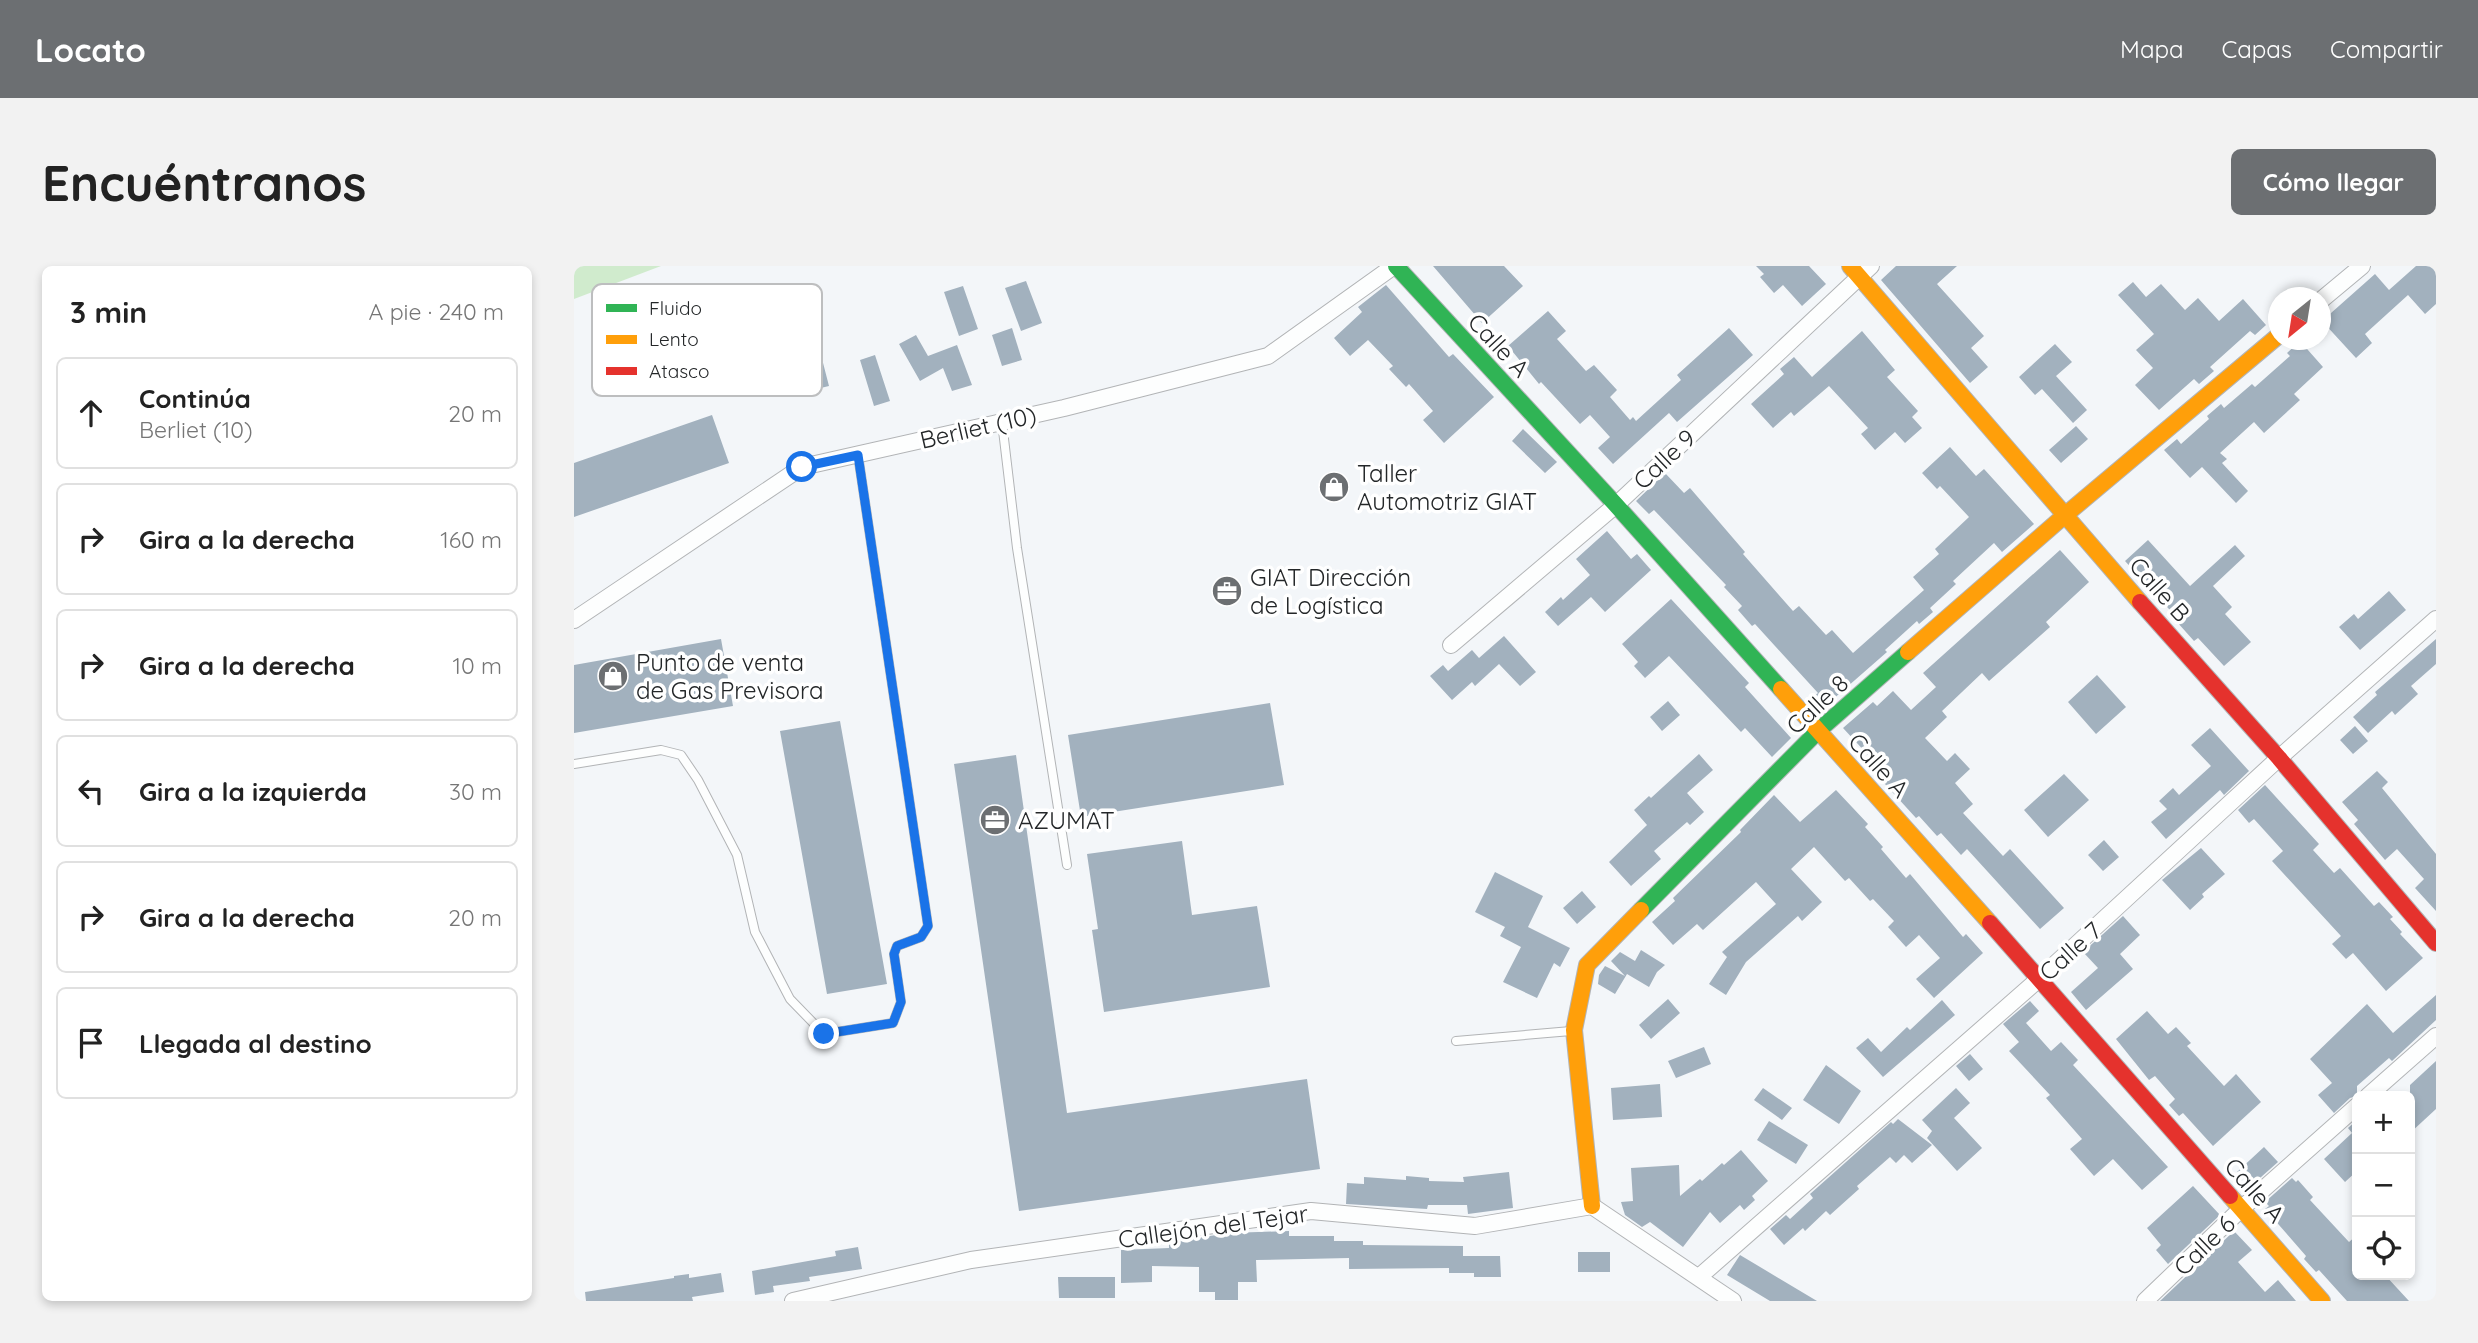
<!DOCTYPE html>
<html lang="es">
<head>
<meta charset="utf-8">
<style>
	body { margin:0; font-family:Quicksand,sans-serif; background:#f2f2f2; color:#222 }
	.controls { position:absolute; right:21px; bottom:21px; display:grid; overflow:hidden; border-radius:10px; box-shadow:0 4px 10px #0003 }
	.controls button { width:63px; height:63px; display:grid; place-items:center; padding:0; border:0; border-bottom:2px solid #e0e0e0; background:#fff; color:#222; font:35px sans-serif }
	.compass { position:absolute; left:1694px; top:21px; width:63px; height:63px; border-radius:50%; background:#fff; box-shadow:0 4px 10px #0003; rotate:210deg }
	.stop { position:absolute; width:21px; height:21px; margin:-16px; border:5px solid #1a73e8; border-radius:50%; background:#fff }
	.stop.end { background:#1a73e8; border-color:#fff; box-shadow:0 2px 7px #0008 }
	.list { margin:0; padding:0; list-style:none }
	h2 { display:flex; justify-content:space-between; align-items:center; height:91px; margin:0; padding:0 28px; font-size:30px }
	h2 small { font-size:23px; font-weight:400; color:#767676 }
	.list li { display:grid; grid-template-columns:46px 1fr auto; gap:21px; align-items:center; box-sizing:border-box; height:112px; margin:0 14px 14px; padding:0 14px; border:2px solid #e0e0e0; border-radius:10px }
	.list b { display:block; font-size:26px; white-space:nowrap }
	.list p { margin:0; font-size:23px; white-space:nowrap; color:#767676 }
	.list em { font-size:23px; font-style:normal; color:#767676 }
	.icon { flex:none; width:38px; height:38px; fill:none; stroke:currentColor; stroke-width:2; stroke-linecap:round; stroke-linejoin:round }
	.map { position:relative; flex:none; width:1862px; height:1035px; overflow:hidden; border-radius:10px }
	header { display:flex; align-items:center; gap:42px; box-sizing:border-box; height:98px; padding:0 35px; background:#6c6f72; color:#fff }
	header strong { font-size:33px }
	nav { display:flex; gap:38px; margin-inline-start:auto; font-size:24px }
	.intro { display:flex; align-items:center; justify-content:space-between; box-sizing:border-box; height:168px; padding:0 42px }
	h1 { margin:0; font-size:49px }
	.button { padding:18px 32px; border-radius:10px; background:#6c6f72; color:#fff; font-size:24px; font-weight:700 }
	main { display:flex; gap:42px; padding:0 42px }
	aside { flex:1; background:#fff; border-radius:10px; box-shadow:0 4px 10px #0003 }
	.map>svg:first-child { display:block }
</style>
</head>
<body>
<header>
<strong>Locato</strong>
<nav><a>Mapa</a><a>Capas</a><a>Compartir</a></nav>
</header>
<div class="intro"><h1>Encuéntranos</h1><a class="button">Cómo llegar</a></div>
<main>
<aside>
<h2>3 min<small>A pie · 240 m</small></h2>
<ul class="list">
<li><svg class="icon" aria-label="ahead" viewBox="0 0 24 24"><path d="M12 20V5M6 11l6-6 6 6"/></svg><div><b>Continúa</b><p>Berliet (10)</p></div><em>20 m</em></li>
<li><svg class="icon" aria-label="right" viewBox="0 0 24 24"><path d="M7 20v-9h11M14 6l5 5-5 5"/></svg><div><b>Gira a la derecha</b></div><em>160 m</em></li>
<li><svg class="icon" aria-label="right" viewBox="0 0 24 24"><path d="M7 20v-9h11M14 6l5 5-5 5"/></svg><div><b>Gira a la derecha</b></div><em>10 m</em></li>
<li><svg class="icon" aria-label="left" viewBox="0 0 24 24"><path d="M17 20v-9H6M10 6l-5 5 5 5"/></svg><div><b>Gira a la izquierda</b></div><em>30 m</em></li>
<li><svg class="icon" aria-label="right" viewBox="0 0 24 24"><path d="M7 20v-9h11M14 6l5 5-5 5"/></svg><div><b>Gira a la derecha</b></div><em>20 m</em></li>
<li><svg class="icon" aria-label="arrive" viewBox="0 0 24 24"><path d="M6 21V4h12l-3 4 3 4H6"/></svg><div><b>Llegada al destino</b></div></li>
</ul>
</aside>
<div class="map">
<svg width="1862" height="1035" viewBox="0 0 1862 1035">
	<rect width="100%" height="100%" fill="#f3f6f9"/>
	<path fill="#d0ebcd" d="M0,0H87L0,33Z"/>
	<path fill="#a2b1be" d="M859,0H930L949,20L908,57Z
		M1182,0H1235L1252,18L1228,40L1209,19L1200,27L1186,11L1190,8Z
		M1322,0H1383L1363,18L1410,70L1397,82L1414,101L1396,117L1307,14Z
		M1842,0H1862V38L1851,48L1834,29L1791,68L1798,77L1782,92L1748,55L1801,8L1815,24Z
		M452,15L468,57L447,65L431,22Z
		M1559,16L1572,31L1587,18L1611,44L1624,32L1645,55L1669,33L1692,59L1681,69L1676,65L1636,101L1640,105L1625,118L1620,113L1585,144L1561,119L1579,102L1562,84L1580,68L1544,29Z
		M812,19L875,91L879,88L920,131L870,177L849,154L859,145L835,118L832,121L815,103L819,100L794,74L776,90L760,72L788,46L784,41Z
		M389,20L404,63L385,70L370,26Z
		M232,31L255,120L226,127L203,39Z
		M974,45L992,65L983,73L1012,105L1020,99L1043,124L1036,131L1056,154L1059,151L1062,155L1107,114L1103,109L1155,62L1179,89L1103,156L1095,147L1039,198L1024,182L1036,171L1016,149L1006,158L967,116L965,118L934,80Z
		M438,62L448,94L428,100L418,69Z
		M1288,65L1321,104L1313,111L1344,145L1338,151L1348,162L1331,177L1321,166L1301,184L1287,168L1294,162L1255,120L1220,150L1217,146L1199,162L1177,138L1210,108L1206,103L1220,91L1238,111Z
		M342,69L354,90L383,79L398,119L378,125L369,102L346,115L325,78Z
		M1726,75L1749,101L1720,128L1726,134L1690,167L1680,156L1646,187L1653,193L1648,197L1674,225L1662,237L1628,201L1616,212L1590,184L1603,173L1607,178L1635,153L1633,150L1647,138L1650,142L1678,118L1681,121L1716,90L1713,87Z
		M1481,78L1498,96L1482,110L1513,144L1499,157L1468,123L1461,129L1445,111Z
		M301,89L316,135L300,140L286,94Z
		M138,149L155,197L0,251V197Z
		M1502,160L1514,173L1487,197L1475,184Z
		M949,163L983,196L971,207L938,175Z
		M1376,181L1402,210L1410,203L1460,258L1428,286L1420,277L1379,315L1382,318L1356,342L1359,346L1345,358L1343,355L1311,384L1313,386L1249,442L1239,431L1244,427L1181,358L1178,360L1164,344L1168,340L1150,321L1152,319L1080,244L1075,248L1062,235L1091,207L1110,227L1116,222L1171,286L1169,288L1219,345L1225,340L1252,369L1258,364L1279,387L1350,324L1339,311L1365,288L1361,283L1395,251L1366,220L1363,223L1348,207Z
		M1033,265L1057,293L1063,288L1077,304L1031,346L1017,331L984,360L971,346L987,331L989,334L1016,309L1002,293Z
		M1574,274L1616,320L1661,279L1671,290L1639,320L1658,341L1651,348L1677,376L1650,400L1624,372L1620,375L1603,356L1605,354L1551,295Z
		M1486,284L1515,316L1472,356L1476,361L1415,415L1408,407L1368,445L1373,451L1351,472L1373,495L1381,487L1396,503L1381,517L1399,538L1389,547L1429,590L1436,583L1490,642L1466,663L1393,583L1387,589L1367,567L1363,570L1345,550L1342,552L1290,495L1295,490L1269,462L1299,436L1303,440L1319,425L1337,444L1362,421L1349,407Z
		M1815,325L1832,344L1786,384L1765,361L1780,348L1784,353Z
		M1097,333L1175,417L1171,421L1217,472L1198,491L1171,462L1167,466L1095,390L1071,412L1060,400L1064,396L1048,378Z
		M930,370L962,406L946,420L925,398L901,420L898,416L878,434L856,410L869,399L874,405L898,384L905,392Z
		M147,373L159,440L0,467V399Z
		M1862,373V398L1837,420L1844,428L1821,449L1818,445L1794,467L1779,451L1803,429L1801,426Z
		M1523,409L1552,441L1522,468L1494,436Z
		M1094,435L1106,449L1088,465L1076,451Z
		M696,437L710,519L507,551L494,469Z
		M266,455L313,718L253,728L206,465Z
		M1781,460L1794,475L1779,488L1766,474Z
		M1636,462L1675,505L1650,529L1646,524L1592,573L1577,556L1593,543L1585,535L1599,522L1605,529L1637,500L1617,479Z
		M1125,488L1139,504L1113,527L1130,546L1116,559L1113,556L1080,585L1087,593L1057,620L1035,596L1073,559L1060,544L1075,530L1077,532Z
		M442,489L493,847L733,813L746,903L445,945L380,498Z
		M1803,505L1814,516L1808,522L1862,588V645L1841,622L1850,613L1823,583L1811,594L1780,558L1784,554L1768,536Z
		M1490,508L1515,534L1474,571L1450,544Z
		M1691,519L1745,578L1739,584L1760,607L1766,602L1800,640L1805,636L1819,651L1816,653L1828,666L1826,668L1849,692L1812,725L1779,687L1772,693L1758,678L1767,670L1698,595L1709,585L1680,553L1675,557L1664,544Z
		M1262,524L1294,558L1291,561L1309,581L1307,583L1332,612L1336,608L1389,671L1392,668L1409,687L1360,732L1342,713L1366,692L1345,669L1332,681L1314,661L1320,655L1299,633L1296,635L1275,612L1271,615L1240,581L1217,603L1248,636L1228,655L1224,650L1172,696L1152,729L1135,718L1153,691L1148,686L1202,638L1182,616L1129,664L1123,658L1099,679L1078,656L1101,635L1099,632L1167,566L1166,564L1200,529L1226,556Z
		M1530,574L1545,591L1529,605L1514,589Z
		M608,575L618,649L683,640L696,721L530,746L518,664L524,663L513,588Z
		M1627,582L1651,608L1628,628L1630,631L1616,644L1588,614Z
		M921,606L969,630L954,661L996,682L986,701L980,697L963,732L929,716L947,681L926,670L931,661L901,646Z
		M1008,625L1022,641L1003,658L989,642Z
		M1549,650L1566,669L1546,688L1559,703L1512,744L1497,726L1524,702L1509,686Z
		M1067,684L1091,699L1083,706L1075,721L1053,708L1041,728L1024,718L1025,709L1031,700L1051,710L1037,695L1046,686L1061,695Z
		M1862,729V754L1818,795L1815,792L1783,820V830L1776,832L1760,847L1744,829L1758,817L1736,793L1793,738L1819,767Z
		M1094,733L1106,747L1077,773L1065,759Z
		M1368,734L1381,749L1309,811L1282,782L1294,772L1307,786L1333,761L1336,764Z
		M1456,735L1465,745L1452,757L1477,785L1487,776L1504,794L1499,799L1594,901L1568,924L1539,893L1520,910L1496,883L1508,873L1472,832L1476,829L1435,785L1445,776L1429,758Z
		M1573,745L1594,768L1602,761L1617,777L1613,780L1650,820L1662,808L1687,836L1639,880L1609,847L1605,850L1595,839L1601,833L1581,810L1575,814L1542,773Z
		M1130,781L1137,798L1102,812L1094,795Z
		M1396,788L1409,803L1395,815L1382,800Z
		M1862,795V843L1836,867V819Z
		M1252,799L1287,825L1265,858L1229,834Z
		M1086,818L1088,851L1039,854L1037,822Z
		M1189,822L1218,842L1208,854L1180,834Z
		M1382,822L1396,837L1380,852L1408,882L1383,905L1353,872L1358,865L1348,854Z
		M1324,853L1358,879L1338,897L1330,889L1322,897L1316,891L1283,920L1285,923L1256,949L1252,945L1231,965L1229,962L1210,979L1196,963L1212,949L1216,953L1239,932L1236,928L1317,856L1319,858Z
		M1783,854V905L1771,916L1750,893L1778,867L1774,862Z
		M1195,855L1234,879L1222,898L1183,874Z
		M1690,881L1704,896L1677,920L1663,906Z
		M1167,884L1194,915L1178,930L1181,934L1170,944L1166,939L1146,957L1136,946L1109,981L1076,956L1068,961L1051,949L1047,936L1059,935L1057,902L1105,899L1106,930L1126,913L1128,915L1148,897L1150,899Z
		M935,906L939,942L894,948L893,939H854L853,943L772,938L773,917L790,918V911L832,914V910L855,912V915L890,916L889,911Z
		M1718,912L1722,916L1724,914L1739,931L1736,934L1775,976L1783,969V1009H1811L1835,1035H1773L1745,1004L1742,1006L1730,993L1732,990L1691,943L1695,940L1691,936Z
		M1619,920L1646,949L1594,998L1582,984L1587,979L1573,962Z
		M715,965V970H760V975H789V979L889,980V990H926L927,1011H900V1007H875V1002L775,1003V992L682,994L683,1016H664V1034H641V1026H625V1001L578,1000V1016L547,1017V984L595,982V976L656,967Z
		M1660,965L1678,984L1664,996L1691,1026L1704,1014L1722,1035H1586Z
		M284,981L288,1003L235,1011L236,1015L199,1020L200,1026L181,1029L178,1005L262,990L261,985Z
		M1004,986H1036V1006H1004Z
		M1166,989L1243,1035H1196L1153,1009Z
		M147,1007L150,1026L118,1031L119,1035H12L11,1026L100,1012V1010L115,1008V1012Z
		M484,1011H541V1032H485Z"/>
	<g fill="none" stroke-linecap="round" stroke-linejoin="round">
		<g stroke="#b2b4b6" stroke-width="10">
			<path id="lane" d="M428,156L443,282L493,599
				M0,498L87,484L107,489L124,514L163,589L181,666L216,733L250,768L319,757L327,736L320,688L323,680L347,671L354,660L284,189
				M882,775L997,765"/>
		</g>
		<g stroke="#b2b4b6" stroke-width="18">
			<path id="street" d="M1746,35L1788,0
				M0,354L228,201L490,142L694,90L820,0
				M877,379L1042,239L1297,0
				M1794,830L1862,770
				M1125,1011L1466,712L1705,492L1862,353
				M219,1035L397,994L737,945L901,960L1018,940L1159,1035
				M1571,1035L1667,943L1783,840"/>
		</g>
		<g stroke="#b2b4b6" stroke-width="18">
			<path id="fast" d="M822,0L1042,239L1207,423
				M1067,644L1244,465L1334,386"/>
		</g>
		<g stroke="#b2b4b6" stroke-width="18">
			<path id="slow" d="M1276,0L1566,336
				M1334,386L1490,250L1704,70
				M1207,423L1416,657
				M1656,930L1748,1035
				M1018,940L1000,764L1013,699L1067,644"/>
		</g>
		<g stroke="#b2b4b6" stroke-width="18">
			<path id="jam" d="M1566,336L1705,492L1862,677
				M1416,657L1656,930"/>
		</g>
		<use href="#lane" stroke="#fdfefe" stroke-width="8"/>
		<use href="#street" stroke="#fdfefe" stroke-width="16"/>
		<use href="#fast" stroke="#30b455" stroke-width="16"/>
		<use href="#slow" stroke="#ff9f0a" stroke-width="16"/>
		<use href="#jam" stroke="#e5322d" stroke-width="16"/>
	</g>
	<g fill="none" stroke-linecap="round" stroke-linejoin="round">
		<path stroke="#1a73e8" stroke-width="9" d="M228,201L284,189L354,660L347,671L323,680L320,688L327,736L319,757L250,768"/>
	</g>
	<defs>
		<g id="shop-disc" transform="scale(1.575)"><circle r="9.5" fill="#6c6f72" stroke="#fff"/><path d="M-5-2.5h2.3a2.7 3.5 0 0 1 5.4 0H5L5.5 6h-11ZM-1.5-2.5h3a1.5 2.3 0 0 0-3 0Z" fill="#fff"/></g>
		<g id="office-disc" transform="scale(1.575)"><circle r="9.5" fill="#6c6f72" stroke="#fff"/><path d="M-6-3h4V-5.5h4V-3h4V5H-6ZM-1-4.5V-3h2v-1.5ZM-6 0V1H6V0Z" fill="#fff"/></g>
	</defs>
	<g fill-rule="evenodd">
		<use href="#shop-disc" x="760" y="221"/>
		<use href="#office-disc" x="653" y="325"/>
		<use href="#shop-disc" x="39" y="410"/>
		<use href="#office-disc" x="421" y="554"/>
	</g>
	<g text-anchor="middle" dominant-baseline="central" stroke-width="7" stroke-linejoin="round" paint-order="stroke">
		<g font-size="24" fill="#242729" stroke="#fff">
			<text transform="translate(925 79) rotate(47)">Calle A</text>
			<text transform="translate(404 161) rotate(-13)">Berliet (10)</text>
			<text transform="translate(1090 193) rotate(-43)">Calle 9</text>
			<text transform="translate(1586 323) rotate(48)">Calle B</text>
			<text transform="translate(1243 438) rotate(-43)">Calle 8</text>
			<text transform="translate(1305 499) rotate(48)">Calle A</text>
			<text transform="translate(1496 685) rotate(-42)">Calle 7</text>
			<text transform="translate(1681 924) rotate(49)">Calle A</text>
			<text transform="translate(639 960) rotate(-8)">Callejón del Tejar</text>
			<text transform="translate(1630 979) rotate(-44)">Calle 6</text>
		</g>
		<g font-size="24" fill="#242729" stroke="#fff" text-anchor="start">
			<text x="783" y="207">Taller<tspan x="783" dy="28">Automotriz GIAT</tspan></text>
			<text x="676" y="311">GIAT Dirección<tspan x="676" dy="28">de Logística</tspan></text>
			<text x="62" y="396">Punto de venta<tspan x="62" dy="28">de Gas Previsora</tspan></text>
			<text x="444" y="554">AZUMAT</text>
		</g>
	</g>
	<rect x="18" y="18" width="230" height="112" rx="10" fill="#fff" stroke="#bdbebf" stroke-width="2"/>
	<rect x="32" y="38" width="31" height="8" fill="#30b455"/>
	<rect x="32" y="69" width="31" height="9" fill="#ff9f0a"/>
	<rect x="32" y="101" width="31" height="8" fill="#e5322d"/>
	<g font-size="19" fill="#242729">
		<text x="75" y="49">Fluido</text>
		<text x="75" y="80">Lento</text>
		<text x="75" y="112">Atasco</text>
	</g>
</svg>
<div class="controls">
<button>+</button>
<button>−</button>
<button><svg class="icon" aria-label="locate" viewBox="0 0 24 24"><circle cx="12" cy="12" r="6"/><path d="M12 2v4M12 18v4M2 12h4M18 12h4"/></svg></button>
</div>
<svg class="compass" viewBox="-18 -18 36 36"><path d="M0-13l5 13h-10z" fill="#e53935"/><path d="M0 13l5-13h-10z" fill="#767676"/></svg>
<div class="stop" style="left:228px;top:201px"></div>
<div class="stop end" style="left:250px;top:768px"></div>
</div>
</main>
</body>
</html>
